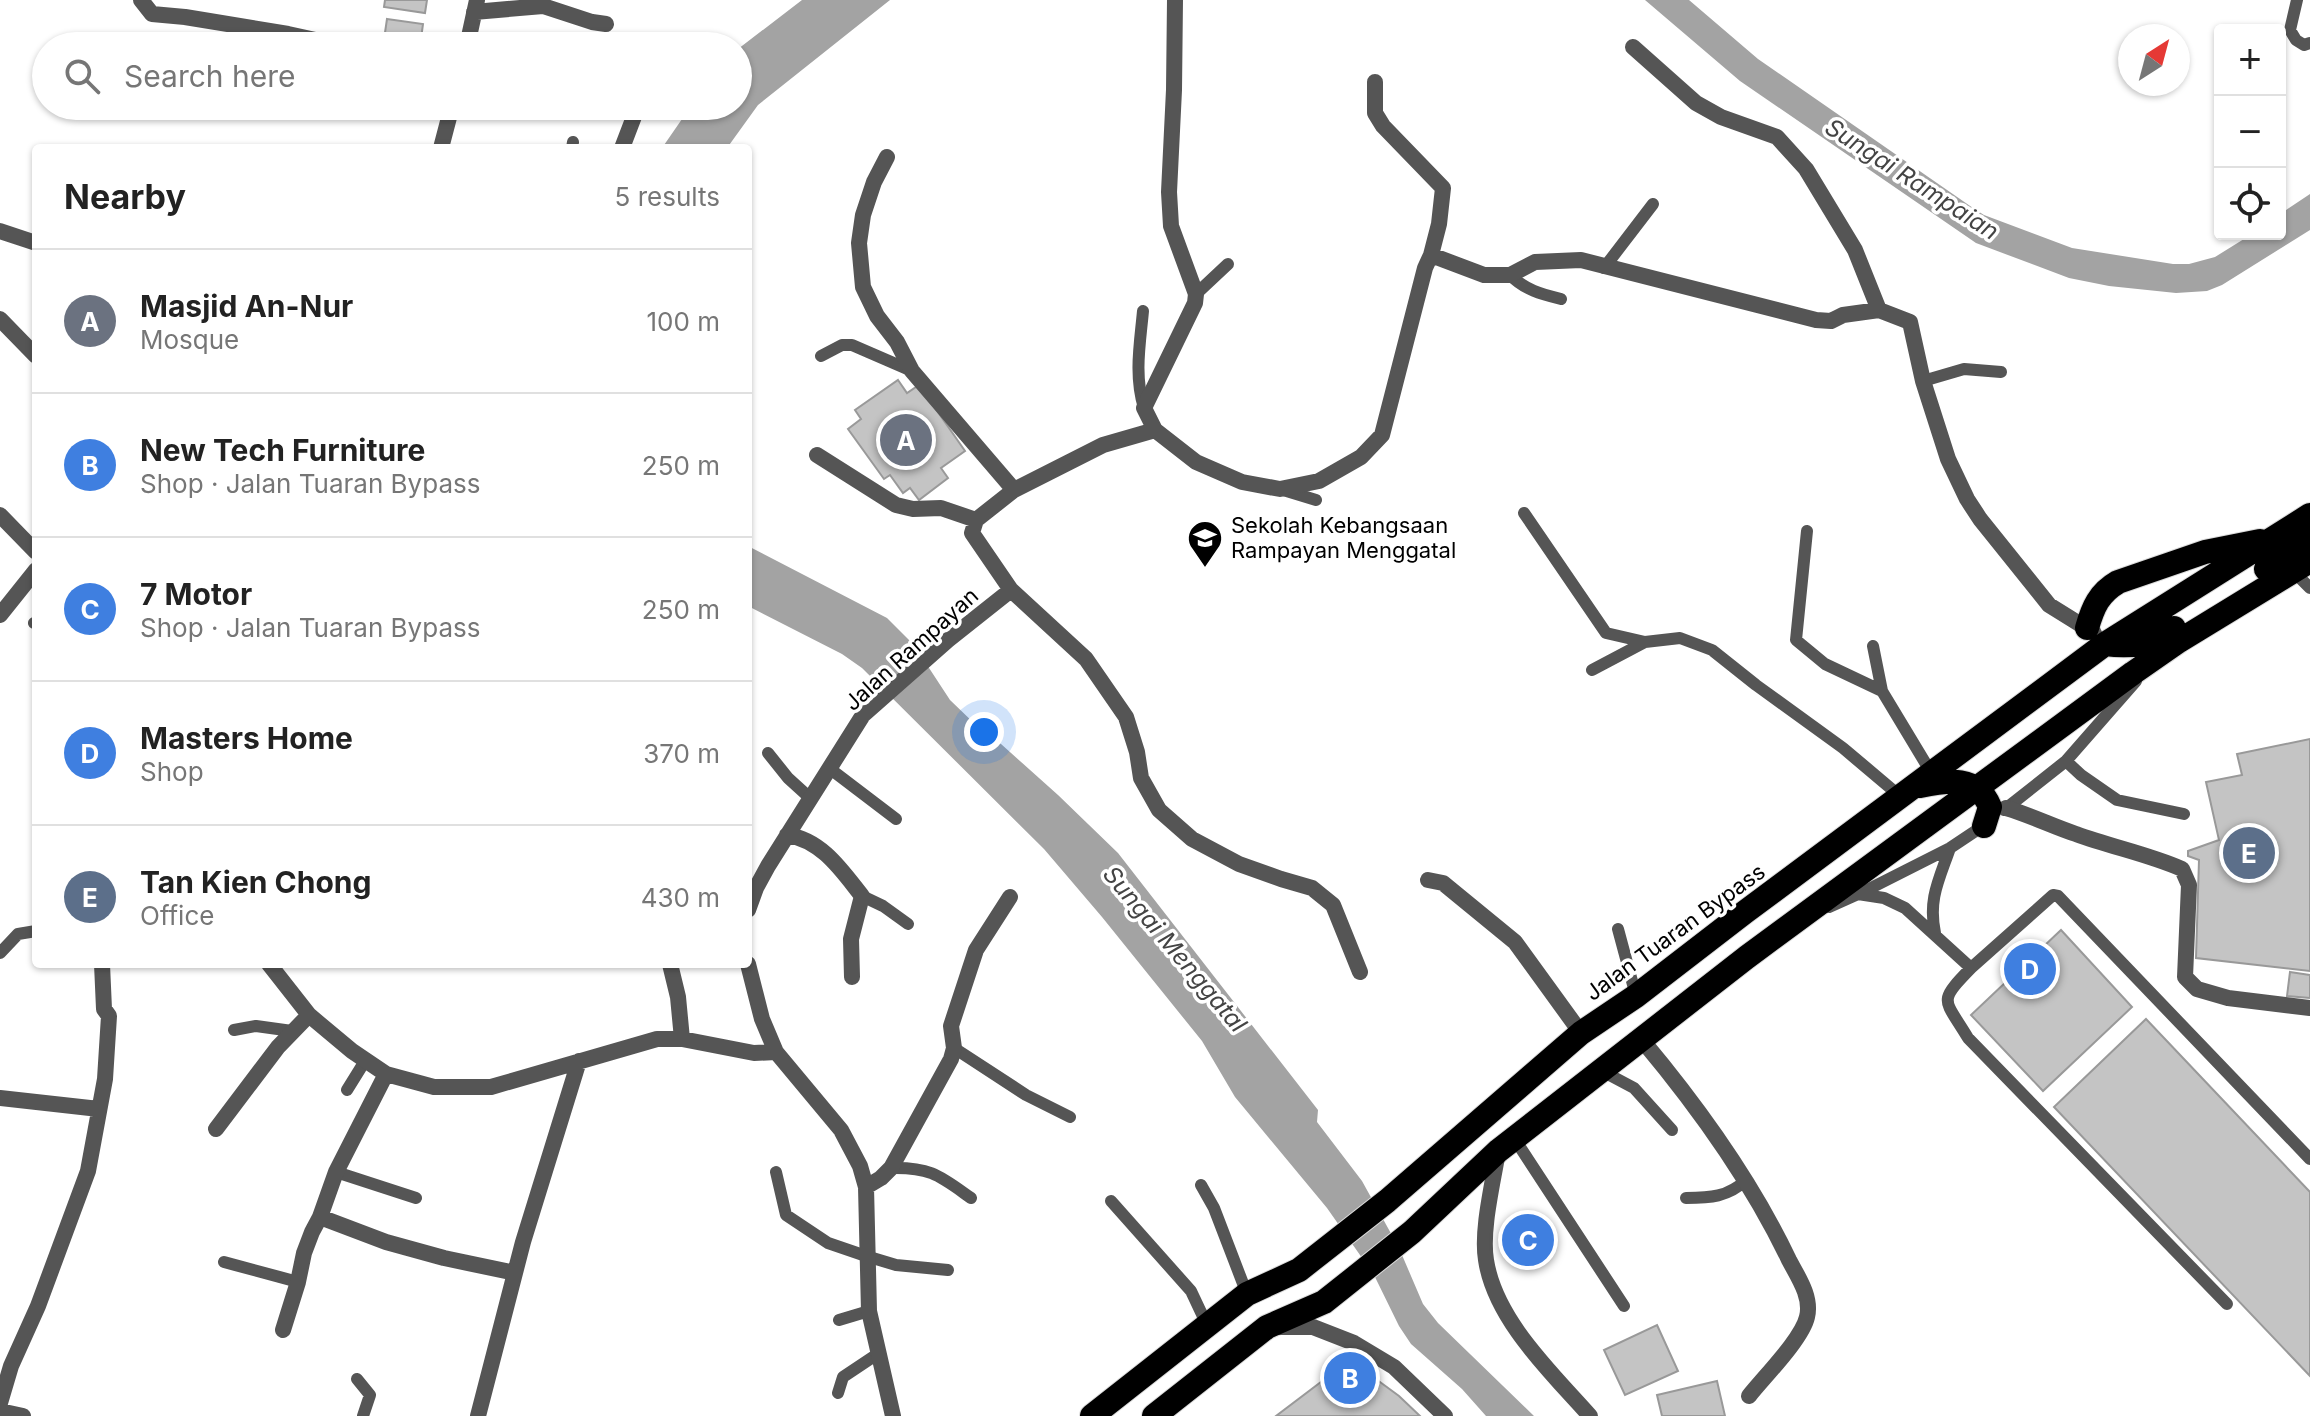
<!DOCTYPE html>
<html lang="en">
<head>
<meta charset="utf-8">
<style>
	body { margin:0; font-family:Inter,sans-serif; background:#f6f6f6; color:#222 }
	.controls { position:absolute; right:24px; top:24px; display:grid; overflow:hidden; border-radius:8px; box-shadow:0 2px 6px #0004 }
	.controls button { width:72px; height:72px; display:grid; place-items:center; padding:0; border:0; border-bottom:2px solid #e0e0e0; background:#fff; color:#222; font:40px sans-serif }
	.compass { position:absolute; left:2118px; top:24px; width:72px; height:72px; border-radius:50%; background:#fff; box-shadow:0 2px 6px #0004; rotate:36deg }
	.you { position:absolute; left:984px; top:732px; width:28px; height:28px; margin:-20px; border:6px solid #fff; border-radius:50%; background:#1a73e8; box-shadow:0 0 0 12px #1a73e833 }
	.badge { display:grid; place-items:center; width:52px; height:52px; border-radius:50%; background:#000; color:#fff; font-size:26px; font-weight:700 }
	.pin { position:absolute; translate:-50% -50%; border:4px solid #fff; box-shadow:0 2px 8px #0006 }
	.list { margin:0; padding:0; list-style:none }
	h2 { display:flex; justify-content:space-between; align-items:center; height:104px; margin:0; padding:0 32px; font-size:34px }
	h2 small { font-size:26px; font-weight:400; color:#767676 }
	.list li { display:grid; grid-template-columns:52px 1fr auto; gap:24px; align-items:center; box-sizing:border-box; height:144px; padding:0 32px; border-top:2px solid #e0e0e0 }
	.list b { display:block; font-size:30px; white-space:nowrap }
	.list p { margin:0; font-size:26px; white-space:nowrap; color:#767676 }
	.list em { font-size:26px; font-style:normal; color:#767676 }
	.icon { flex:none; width:44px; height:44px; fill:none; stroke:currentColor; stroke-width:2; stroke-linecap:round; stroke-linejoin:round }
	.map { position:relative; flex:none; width:2310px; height:1416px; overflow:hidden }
	.search { position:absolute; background:#fff; box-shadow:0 2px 6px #0004; left:32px; top:32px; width:720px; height:88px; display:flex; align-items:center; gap:20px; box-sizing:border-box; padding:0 28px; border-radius:44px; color:#767676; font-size:30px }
	.panel { position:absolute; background:#fff; box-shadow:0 2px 6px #0004; left:32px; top:144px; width:720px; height:824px; border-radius:8px }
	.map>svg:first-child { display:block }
</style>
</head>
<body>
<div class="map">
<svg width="2310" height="1416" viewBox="0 0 2310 1416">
	<rect width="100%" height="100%" fill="#fff"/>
	<path fill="#a3a3a3" d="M802,0H890L758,105L727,148H662L691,106H738V49Z
		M1645,0H1689L1758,59L1973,208L1984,215L2072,248L2173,264H2189L2215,257L2252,234H2280V214L2310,194V230L2222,285L2207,291L2176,293L2109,286L2069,278L1976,243L1740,81Z
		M748,546L887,618L914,645L950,700L978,727L1001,744L1058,795L1118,853L1318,1110L1317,1122L1362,1181L1399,1248L1423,1304L1438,1323L1534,1416H1486L1462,1389L1411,1344L1399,1326L1374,1275L1327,1208L1235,1097L1202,1041L1102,917L1044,849L862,668L842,654L748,606Z"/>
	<path fill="#c4c4c4" stroke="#999" stroke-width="2" d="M385,0H427L425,13L384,7Z
		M387,19L423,24L420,46H383Z
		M898,380L907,393L919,385L965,451L941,468L948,478L919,500L910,488L903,493L890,475L884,479L848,429L861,419L855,410Z
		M2310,739V971L2196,958L2199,860L2188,856V851L2219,840L2206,782L2242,775L2237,754Z
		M2061,930L2132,1007L2043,1091L1971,1015Z
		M2290,972L2310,975V998L2287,996Z
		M2146,1019L2310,1192V1376L2054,1107Z
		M1657,1325L1678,1371L1625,1395L1604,1350Z
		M1350,1360L1399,1396L1420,1416H1276Z
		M1717,1381L1725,1416H1662L1657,1395Z"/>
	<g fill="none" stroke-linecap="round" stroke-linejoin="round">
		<g stroke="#dbdbdb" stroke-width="26">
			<path id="highway" d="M2266,569L2310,540
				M2087,628C2093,607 2099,593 2118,582L2205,552L2260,541
				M2105,644C2135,648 2149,644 2174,628
				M1920,786C1948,780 1977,775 1990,807L1984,826
				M1092,1416L1247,1294L1299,1270L1387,1201L1581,1033L1636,996L1745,912L2105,644L2310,515
				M1154,1416L1267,1327L1324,1302L1412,1232L1498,1151L1747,957L2133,673L2179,641L2310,561"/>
		</g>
		<path stroke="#555" stroke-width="12" d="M2297,0L2290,30L2296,40L2304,45L2310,43
			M572,148L573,142
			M1604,268L1653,204
			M1510,275C1525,290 1541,294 1561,299
			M1196,294L1228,264
			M1143,311C1140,344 1134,375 1144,408
			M821,356L842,345H852L912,371
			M1923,381L1964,369L2001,372
			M1280,489L1316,500
			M1524,513L1606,633L1645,642L1680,638L1712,650L1756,685L1843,748L1901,797
			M1807,531L1796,640L1825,664L1882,691
			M2293,571L2310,588
			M34,623L36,624
			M1873,646L1882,691L1932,774
			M1592,670L1645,642
			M768,753L788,778L810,798
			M2066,761L2081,775L2117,800L2184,814
			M829,768L896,819
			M2004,810L2066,761L2136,681
			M1859,894L1950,848L1986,824
			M862,896L883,906L908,924
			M1829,907L1858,894L1884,898L1905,908L1971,968L2053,895L2058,896L2310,1159
			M1618,929L1636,996
			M1935,933C1928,899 1939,880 1950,848
			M0,953L18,934L36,931
			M1971,968C1937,1003 1944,998 1968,1038L2227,1304
			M234,1030L256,1026L292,1031
			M954,1048L1026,1095L1070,1117
			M1602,1071L1634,1088L1672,1130
			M347,1090L365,1061
			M1514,1138L1624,1306
			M891,1168C931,1167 940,1176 971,1198
			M336,1172L416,1198
			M776,1172L786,1215L828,1243L866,1256L896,1265L948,1270
			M1201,1185L1214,1208L1247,1294
			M1686,1198C1710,1198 1728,1197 1746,1180
			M1111,1201L1191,1291L1207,1325
			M224,1262L298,1282
			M839,1320L869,1311
			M357,1379L370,1395L363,1416
			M838,1393L843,1377L879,1353"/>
		<path stroke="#555" stroke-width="16" d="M141,0L152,14L185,17L288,34L343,46
			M1175,0L1174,90L1169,192L1171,226L1196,294L1195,303L1144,408L1155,430L1196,462L1242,482L1280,489L1319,481L1361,457L1382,435L1425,268L1431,255L1484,275H1510L1535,262L1581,260L1816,320L1831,321L1843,315L1879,310L1910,322L1923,381L1948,459L1967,499L1980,519L2049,605L2094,633
			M474,12L543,6L592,22L606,24
			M467,46L477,0
			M1633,47L1696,103L1721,117L1777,137L1806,169L1855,250L1879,310
			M1375,82V113L1383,126L1443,188L1439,224L1431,255
			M441,148L452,106
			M622,148L635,114
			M887,157L874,182L863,215L859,243L863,287L877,316L897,342L912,371L1014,490
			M0,231L36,243
			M0,319L36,356
			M1155,430L1103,445L1014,490L976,520L972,533L1011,590L1086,659L1126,717L1137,752L1141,778L1159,810L1192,839L1239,864L1281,879L1312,888L1333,905L1360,972
			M817,455L896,505L913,509L941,508L976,520
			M0,515L36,552
			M0,615L36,570
			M2006,808C2030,815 2052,826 2076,834C2111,847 2148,854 2182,869L2189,885L2185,977L2197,989L2228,998L2310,1008
			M787,835C822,840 842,871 862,896L851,939L852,977
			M1428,880L1443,883L1515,942L1581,1033
			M748,910L756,888L768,866L863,715L948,640L1011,590
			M269,964L309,1015L352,1051L386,1074L434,1087H491L657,1039H682L754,1053L776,1052
			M670,964L678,997L682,1039
			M748,964L762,1019L776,1052L841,1130L860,1166L866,1187L869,1311L893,1416
			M1642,1040C1699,1108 1751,1180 1789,1260C1798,1277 1812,1297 1807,1317C1802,1339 1764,1377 1749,1396
			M0,1098L99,1109
			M216,1129L278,1047L309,1015
			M1498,1151C1493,1183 1481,1230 1486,1260C1495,1320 1552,1373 1590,1416
			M866,1187L881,1178L891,1168L951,1059L954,1048L951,1026L976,950L1010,897
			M320,1217L386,1242L444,1258L515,1273
			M1277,1327H1313L1354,1343L1394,1367L1445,1416
			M283,1330L298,1282L304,1253L312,1232L320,1217L336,1172L386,1074
			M0,1403L11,1366L38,1306L88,1171L105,1079L109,1016L104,1009L102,964
			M0,1411L23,1416
			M478,1416L523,1242L579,1061"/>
		<use href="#highway" stroke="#000" stroke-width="24"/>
	</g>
	<defs>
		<g id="school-pin" transform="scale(1.8)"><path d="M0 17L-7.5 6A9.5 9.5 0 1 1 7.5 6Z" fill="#000" stroke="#fff"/><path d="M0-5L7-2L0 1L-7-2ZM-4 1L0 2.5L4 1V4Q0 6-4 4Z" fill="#fff"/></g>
	</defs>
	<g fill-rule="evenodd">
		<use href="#school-pin" x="1205" y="538"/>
	</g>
	<g text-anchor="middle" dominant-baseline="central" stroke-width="7" stroke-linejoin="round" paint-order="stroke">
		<g font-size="22" fill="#000" stroke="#fff" text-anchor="start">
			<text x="1231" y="525">Sekolah Kebangsaan<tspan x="1231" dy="25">Rampayan Menggatal</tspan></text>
		</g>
		<g font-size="22" fill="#000" stroke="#fff">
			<text transform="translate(911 649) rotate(-42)">Jalan Rampayan</text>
			<text transform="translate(1675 932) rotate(-36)">Jalan Tuaran Bypass</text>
		</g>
		<g font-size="24" font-style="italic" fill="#444" stroke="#fff">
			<text transform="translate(1912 179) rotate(33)">Sungai Rampaian</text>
			<text transform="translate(1175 949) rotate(50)">Sungai Menggatal</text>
		</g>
	</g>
</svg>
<div class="controls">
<button>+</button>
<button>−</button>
<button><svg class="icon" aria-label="locate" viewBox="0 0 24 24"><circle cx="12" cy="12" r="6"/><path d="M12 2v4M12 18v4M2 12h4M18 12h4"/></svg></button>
</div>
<svg class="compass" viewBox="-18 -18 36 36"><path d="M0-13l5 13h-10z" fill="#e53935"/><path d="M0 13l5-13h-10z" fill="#767676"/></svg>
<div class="you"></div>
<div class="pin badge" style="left:906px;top:440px;background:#6b7280">A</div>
<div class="pin badge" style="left:1350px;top:1378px;background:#3f7fe0">B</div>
<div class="pin badge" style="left:1528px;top:1240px;background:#3f7fe0">C</div>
<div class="pin badge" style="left:2030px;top:969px;background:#3f7fe0">D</div>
<div class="pin badge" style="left:2249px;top:853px;background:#5c6f8a">E</div>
<div class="search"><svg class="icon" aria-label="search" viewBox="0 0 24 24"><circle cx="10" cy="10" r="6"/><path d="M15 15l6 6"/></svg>Search here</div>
<section class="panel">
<h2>Nearby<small>5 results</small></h2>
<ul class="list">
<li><span class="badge" style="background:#6b7280">A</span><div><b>Masjid An-Nur</b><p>Mosque</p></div><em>100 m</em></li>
<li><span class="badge" style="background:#3f7fe0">B</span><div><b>New Tech Furniture</b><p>Shop · Jalan Tuaran Bypass</p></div><em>250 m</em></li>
<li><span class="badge" style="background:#3f7fe0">C</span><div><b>7 Motor</b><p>Shop · Jalan Tuaran Bypass</p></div><em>250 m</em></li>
<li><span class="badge" style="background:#3f7fe0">D</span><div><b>Masters Home</b><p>Shop</p></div><em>370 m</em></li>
<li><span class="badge" style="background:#5c6f8a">E</span><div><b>Tan Kien Chong</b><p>Office</p></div><em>430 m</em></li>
</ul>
</section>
</div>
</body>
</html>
